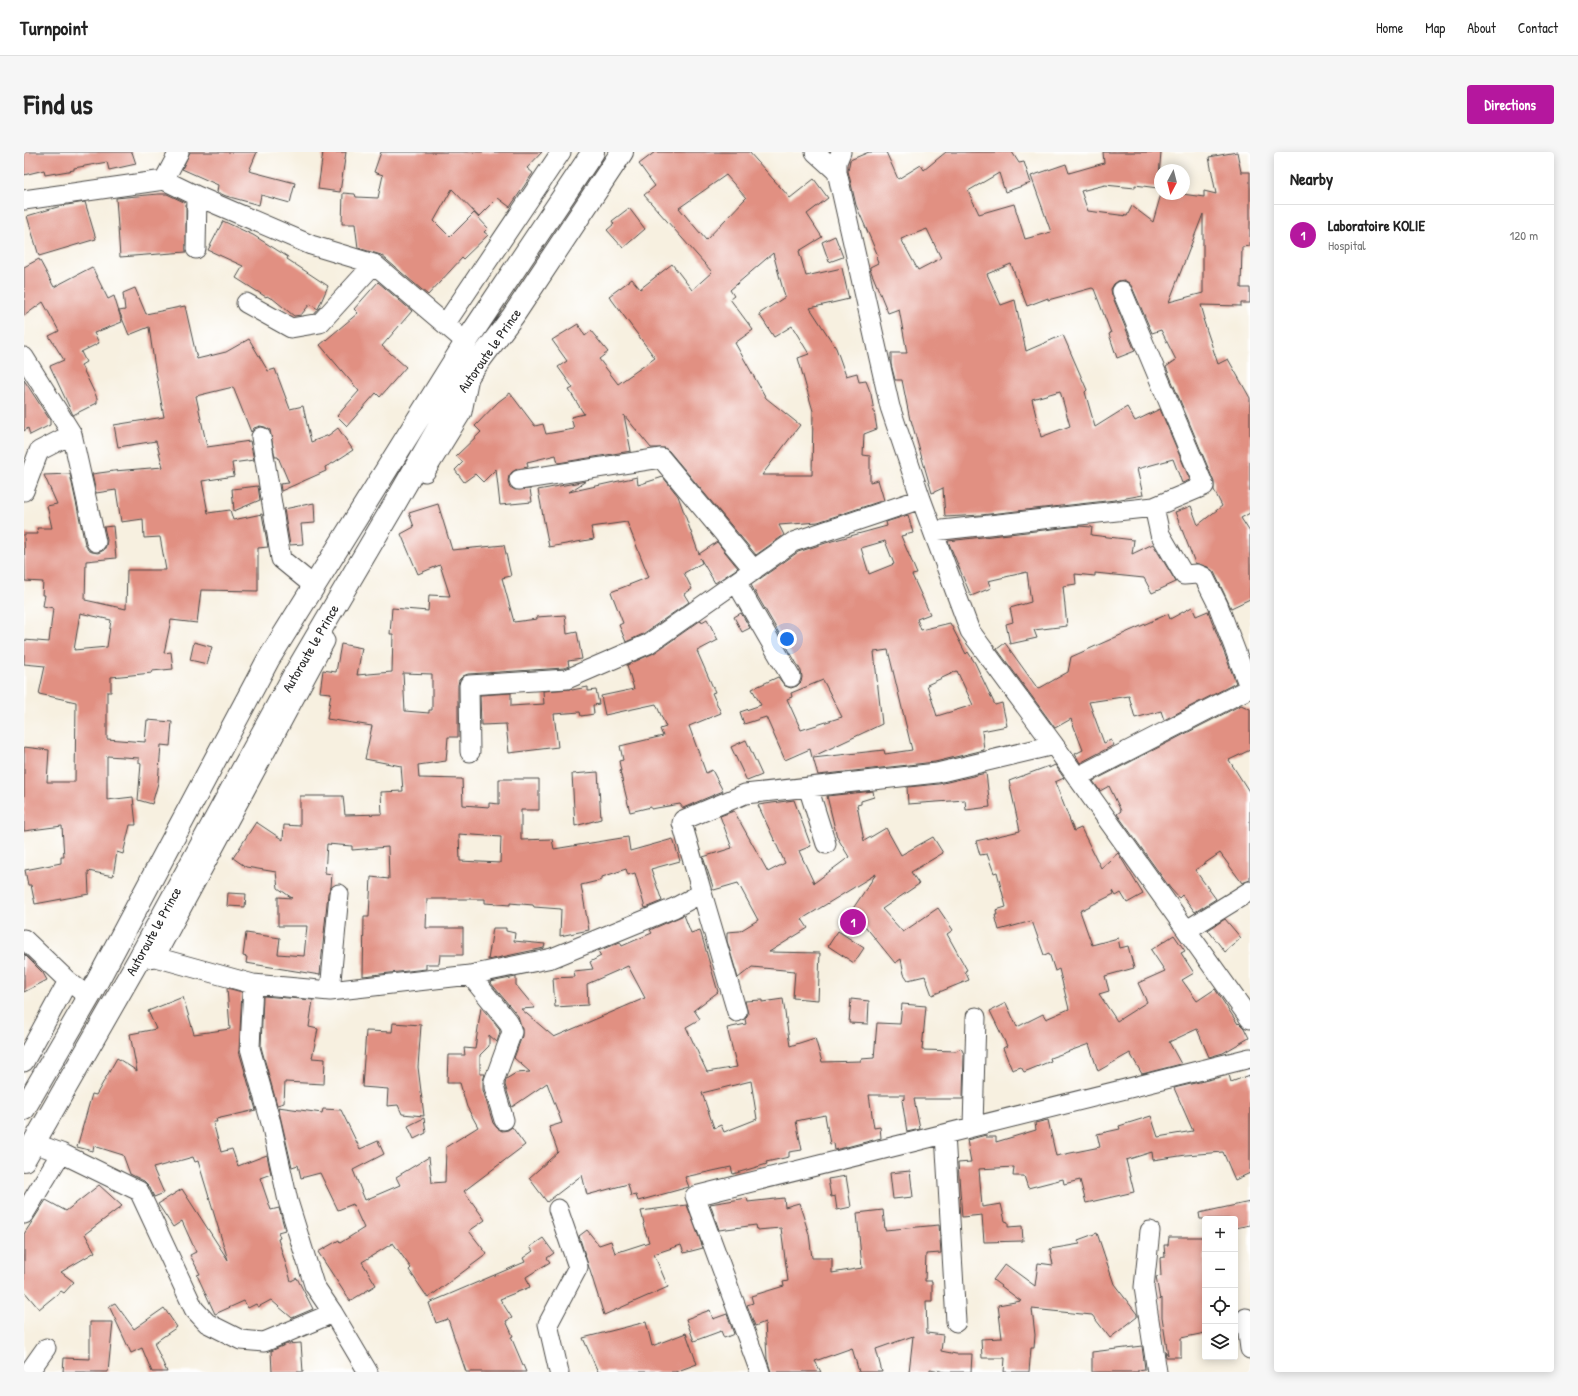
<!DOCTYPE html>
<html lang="en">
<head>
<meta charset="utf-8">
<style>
	body { margin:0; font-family:"Patrick Hand",sans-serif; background:#f6f6f6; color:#222 }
	.controls { position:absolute; right:12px; bottom:12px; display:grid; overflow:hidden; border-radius:4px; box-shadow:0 2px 10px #0003 }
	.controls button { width:36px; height:36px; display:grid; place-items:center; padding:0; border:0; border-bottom:1px solid #e0e0e0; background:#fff; color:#222; font:20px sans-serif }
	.compass { position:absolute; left:1130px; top:12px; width:36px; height:36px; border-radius:50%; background:#fff; box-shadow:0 2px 10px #0003; rotate:187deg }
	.you { position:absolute; left:763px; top:487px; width:14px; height:14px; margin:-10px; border:3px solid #fff; border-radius:50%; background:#1a73e8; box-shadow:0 0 0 6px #1a73e833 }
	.badge { display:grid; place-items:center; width:26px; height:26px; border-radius:50%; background:#b5179e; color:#fff; font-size:13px; font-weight:700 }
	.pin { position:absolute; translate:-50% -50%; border:2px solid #fff; box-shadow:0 1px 4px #0006 }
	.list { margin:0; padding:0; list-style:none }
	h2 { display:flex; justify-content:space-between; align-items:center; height:52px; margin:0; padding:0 16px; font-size:17px }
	h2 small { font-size:13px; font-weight:400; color:#767676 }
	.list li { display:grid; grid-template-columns:26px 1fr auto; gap:12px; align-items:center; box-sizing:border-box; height:60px; padding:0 16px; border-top:1px solid #e0e0e0 }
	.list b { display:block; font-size:15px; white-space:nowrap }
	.list p { margin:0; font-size:13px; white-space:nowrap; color:#767676 }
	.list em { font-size:13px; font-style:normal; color:#767676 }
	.icon { flex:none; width:22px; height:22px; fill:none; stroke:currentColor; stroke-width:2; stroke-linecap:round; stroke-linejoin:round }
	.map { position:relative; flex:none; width:1226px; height:1220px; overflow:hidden; border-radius:4px }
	header { display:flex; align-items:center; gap:24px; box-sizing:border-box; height:56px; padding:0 20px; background:#fff; border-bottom:1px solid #e0e0e0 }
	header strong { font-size:19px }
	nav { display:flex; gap:22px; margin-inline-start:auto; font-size:14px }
	.intro { display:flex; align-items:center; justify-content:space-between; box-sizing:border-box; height:96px; padding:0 24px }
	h1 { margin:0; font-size:28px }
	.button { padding:10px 18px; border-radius:4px; background:#b5179e; color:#fff; font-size:14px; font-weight:700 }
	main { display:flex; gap:24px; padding:0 24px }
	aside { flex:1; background:#fff; border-radius:4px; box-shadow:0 2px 10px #0003 }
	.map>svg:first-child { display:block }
</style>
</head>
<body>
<header>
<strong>Turnpoint</strong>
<nav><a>Home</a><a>Map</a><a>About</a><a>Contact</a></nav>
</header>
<div class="intro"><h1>Find us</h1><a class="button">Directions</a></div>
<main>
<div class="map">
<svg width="1226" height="1220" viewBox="0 0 1226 1220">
	<rect width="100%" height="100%" fill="#fff"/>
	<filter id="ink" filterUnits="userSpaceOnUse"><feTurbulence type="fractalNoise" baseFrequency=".025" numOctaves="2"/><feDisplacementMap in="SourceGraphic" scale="8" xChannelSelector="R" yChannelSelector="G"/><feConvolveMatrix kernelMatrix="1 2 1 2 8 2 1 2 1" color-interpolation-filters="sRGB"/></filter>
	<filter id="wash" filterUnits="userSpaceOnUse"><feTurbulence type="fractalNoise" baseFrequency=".012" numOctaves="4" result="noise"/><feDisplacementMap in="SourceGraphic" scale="16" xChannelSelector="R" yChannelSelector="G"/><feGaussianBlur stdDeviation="0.9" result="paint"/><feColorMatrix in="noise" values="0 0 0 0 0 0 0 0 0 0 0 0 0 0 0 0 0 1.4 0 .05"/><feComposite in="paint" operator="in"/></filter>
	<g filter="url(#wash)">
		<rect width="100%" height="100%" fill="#f7f0e0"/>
		<g id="blocks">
			<path fill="#e19082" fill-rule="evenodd" d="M0,0H108L112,12L85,18L83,10L50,16V18L21,23L20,18L0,23Z
				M166,0H233L225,19L271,31L266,51L237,43L235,53L202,44L193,40L194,33L158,17Z
				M299,0H322L316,40L294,37Z
				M357,0H518L503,16L509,21L486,55L474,46L455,65L428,37L410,69L426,85L450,61L464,76L460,80L464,83L439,107L438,106L404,143L357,103L334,96L331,72H318L319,41L331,42L332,45L354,46L359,23L350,20Z
				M631,0H725L766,46L790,27L804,46L783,62L798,85L775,99L782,124L818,116L825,147L786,156L812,196L822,224L833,221L835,230L842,229L847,242L853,277L840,282L839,303L846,304V330L854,328L860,348L794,370L755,373L760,383L732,403L645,299L641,296H627L600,263L607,299L534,311L532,303L503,310L504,315L493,317L488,320L485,324L484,329L486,335L491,338L506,337L508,350L476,353L472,317L459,330L451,322L440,330L431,318L439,310L432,304L457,280L451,274L474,250L486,241L511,274L519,272L522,282L550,277L547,265L560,262L545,238L549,236L534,215L543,209L528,188L554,172L561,184L567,179L584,200L575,207L594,232L631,206L585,144L608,127L616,137L648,112L668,138L688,120L620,43L631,34L615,12ZM702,23L722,46L682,88L655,56ZM749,101L761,145L735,162L750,185L768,174L785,202L774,206L789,259L788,323H738L776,273L742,246L711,191L729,178L706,147L710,144L706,138Z
				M845,0H862L874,27L897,13L900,18L922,0H988L995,11L1000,10L1007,31L981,40L975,21L944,39L955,62L990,52L1001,87L1027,80L1007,24L1042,12L1045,21L1080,11L1079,0H1137L1134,36L1111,33V36L1081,33L1057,39L1064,59L1103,64L1108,54L1129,70L1137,42H1158L1180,45V39L1192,42L1185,5L1213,0L1217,20H1226V94L1218,95L1217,136H1226V151H1217V154L1177,153L1181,167H1179L1194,212L1204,207L1226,246V361L1217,366L1226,380V447L1207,456L1190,420L1184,415L1171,411L1151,360L1167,354L1174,373L1198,354L1190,338V330L1142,215L1152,208L1137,178L1128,181L1108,135L1105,131L1100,128L1094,129L1090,132L1087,137L1088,143L1111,199L1093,206L1085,182L1087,181L1070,137L1068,136L1024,148V146L1003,154L987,112L963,122L977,153L991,148L1002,199L1039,183L1063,238L1061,240L1071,275L1103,255L1111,269L1136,257L1166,328L1158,331L1149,307L1113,317L1119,343L1091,348L957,363L921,365L919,336L908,341L887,268H886L878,228H871L867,212V201H883L875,157L864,161L846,117V115L854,111L852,106L854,104L832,53L824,19L826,8ZM1179,62V141L1145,150ZM903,77L917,106L894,118L877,87ZM1036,239L1046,274L1017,285L1008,247Z
				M134,42H143L162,51V100L96,105L92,46Z
				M61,50L72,87L15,104L3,64L37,54Z
				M605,56L621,77L599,96L583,78L590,72L588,69Z
				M199,69L229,83L264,105L263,107L304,134L294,157L286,152L277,163L270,164L248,146V147L243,144L242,145L212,126L219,114L184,98Z
				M811,84L819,105L805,110L798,90Z
				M15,107L30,135L68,115L84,147L90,144L98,170L70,181L75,191L57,200L62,210L57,213L73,246V251L49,263L26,214L40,208L25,184L35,179L19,150L0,164V115Z
				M354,130L388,159L358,194L382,215L356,245L352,241L323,274L313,264L335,239L296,193L334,161L330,157Z
				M111,136L122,162L161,154L173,207L202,200L225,187L244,219L251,217L266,257L279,254L287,290L305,283L314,276L329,298L309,311L301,315L302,319L257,339L256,332L265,331L254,305H251L246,278L241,275L236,274L230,276L227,280L209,235L172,244L183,295L226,289L230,308L208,311L210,324L178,329L184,361L206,358L209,368L238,362L244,395L234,396V439L177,438L173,471L147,468L140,501L147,500L149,517L128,519V521L87,525V540H83V587L121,590L123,568L148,570L146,594L137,593L134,631L128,652L114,648L117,612L115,611V606L83,604V648L109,645L112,673H106L99,702L93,700L89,724L64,719L65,742L11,752L7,733H4L1,718L37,711V705H40L38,674L0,679V595L25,598L23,630H51L52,550L15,542L21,514L0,512V488L25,490L29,456L19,454L21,443H18L19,430L1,429L0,382H14L13,376H28L23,354L33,352L20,323L46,322L61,392L64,398L68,400L74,401L80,398L82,394L83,388L80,375L89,374L92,406L62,409L61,448L102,457L103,418H142L136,385L120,386L119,367L97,370L92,338L72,341L68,322L90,319L139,315L132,289L94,295L90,273L140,265L130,210L125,175L105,183L95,159L101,158L99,141ZM56,461L87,468L83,495L50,498Z
				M0,228L26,268V273L6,283L4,276L0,279Z
				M613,325L614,333L639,325L654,344L675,402L693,390L714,416L691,431L676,406L678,411L660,421L668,437L660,442L665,450L619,482L602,490L595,473L599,471L587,440L625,425L603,370L567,375L570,387L525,395L514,338L562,329L545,340Z
				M234,334L236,348L210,359L208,337Z
				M290,351L291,371L277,372L279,392L266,393L260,357Z
				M414,352L428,398L480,393L487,424L478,426L490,470L513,467V465L541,463L543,482L553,480L558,507L544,509L545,514L540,516L444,522L439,524L435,528L434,533V585H424L422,609L394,613L395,626L438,627L439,653L465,655V651L475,652V627H515V658H497V688L528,687L530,697L604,685L606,699L649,687L656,709L627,717L638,749L621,756L611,721L604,723L602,717L578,725V728L557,733L565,778L536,784L537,757L510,755L509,753L486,751V753L461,751V747H403L402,776H439V803H416L415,812H402V817L339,824L340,765H345L347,725L365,727L364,695L328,698V694L303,692L301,721L308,722L307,735L304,741L296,823L222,811L223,805L219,804L222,781L256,786L254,802L280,804L283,774H254V745L268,746L254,736L252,720L222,715L209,706L232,670L259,688L260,673L276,674V644H319L321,663L358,662L357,640L379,639L377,614L341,607L348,574L303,567L307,541L296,540L299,518L312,520L317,492L338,496L333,523L368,520L369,482H366L368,456L404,459L405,443L426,444L416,413L394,422L377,382L390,375L385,361ZM379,521L408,522V558H405V561L381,559ZM435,682L477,685L476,711L436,709Z
				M884,363L889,381L877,384L893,422L888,423L906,462L893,467L897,478L926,471L942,502L944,500L951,511L971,553L978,551L983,574L958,579L960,598L911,610L794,623L789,606L860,598L861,602L888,598L864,498L850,500L858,572L788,605L786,597L761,608L742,565L720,572L716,560L737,553L728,537L754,525L761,534L767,536L773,534L777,530L778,525L777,519L727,433L774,400L808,389L863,374L862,370ZM861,389L870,412L845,422L837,396ZM933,519L949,553L913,564L903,533ZM799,528L818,565L777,578L763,547L768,545L767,541Z
				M1055,374L1068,375L1067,383L1110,388L1108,402L1129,392L1152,430L1128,441L1120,426L1071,421V424L1051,422L1052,432L1039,434L1043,474L1010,478L1013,486L986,492L982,472L989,470L986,456L1007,450L1003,420L964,429L967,436L947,444L924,389Z
				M1168,455L1172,464L1184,459L1212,531L1140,568L1137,559L1111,566L1105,544L1065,550L1080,591L1087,588L1090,593L1056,611L1051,602L1059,598L1047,567L1031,576L973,497L981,491L1014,537L1044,520L1047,505L1144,462L1146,467Z
				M717,461L726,476L718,480L710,465Z
				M683,467L694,488L673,499L691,540L688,541L697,561L665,574L682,621L688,618L699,639L659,656L656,652L627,657V655L606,660L596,619H597L595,609L599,608L596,594L639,584L636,577L642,575L632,552L581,563L577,544L610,537L603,513L630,501L677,468L678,470Z
				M170,490L188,495L183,512L166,508Z
				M564,535V539L572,538L575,552L569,553L570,562L557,564L556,560L530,562L534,595L485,601L482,572L457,573L456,543L487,541V554L520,552L519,539L547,537L548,538Z
				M1217,553L1226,557V598L1205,608L1226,641V728L1218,731L1196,701L1171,718L1192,747L1171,760L1158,743L1155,746L1146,736L1093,662L1097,659L1085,634L1076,639L1069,629Z
				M722,588L738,623L723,629L707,595Z
				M1031,613L1040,626L1031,630L1050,679L1057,676L1077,716L1094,701L1119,742L1103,751L1097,741L1092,744L1089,739L1090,742L1056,759L1068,793L1094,786L1096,796L1104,794L1110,816L1081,824L1085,839L1075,842L1093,869L1123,850L1114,831L1141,819L1127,798L1150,783L1161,799L1157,801L1170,821L1158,828L1173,849L1191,837L1214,872L1215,871L1220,876L1225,886L1199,901L1185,905L1173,877L1145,890L1157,912L1118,922L1106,901L1074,919L1065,892L1026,906L1027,909L1000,920L997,915L988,918L979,896L983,894L966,859L982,851L993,875L1019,862L1022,867L1045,857L1035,817L1031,819L1025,801L1020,803L1008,769L975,778L971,763H973L972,758L982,755L973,720L970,721L963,702L956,703L952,689L996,679L985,629L1025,614V616Z
				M574,620L577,667L551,674L548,622Z
				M962,621L966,655L942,658L941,648L884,652L883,635L915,632Z
				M849,639L850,645L837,649V652L833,653L840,689L862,676L877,703L909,685L919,701L887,720L895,732L858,757L879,780L914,756L929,778L923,782L943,818L941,819L945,828L908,843L901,824L884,828L880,822L877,807L871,811L828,758L852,722L778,767L784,776L745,800L796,801L794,848L769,846L771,819L728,815L714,826L703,789V780L716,779L734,768L714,731L690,738L679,705L708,696L696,664L710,659L744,720L761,711L734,653L770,648L787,694L775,699L790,731L825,705L813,685L803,644Z
				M204,741L222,742L221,755L203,754Z
				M660,763L667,781L676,778L694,840L670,858L676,867L662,875L683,920L713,915L703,876L722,872L721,867L724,862L721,849L738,848V850L759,847L766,894L791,886L798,910L837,909V907L850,906L853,871L876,872L878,852L902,854L898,898L932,899L937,896L940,902L939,947H890L896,977L883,980L878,948L881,947V943H845L850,976L856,975L857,986L811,998L810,991L806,992L801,963L772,969L778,998L765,1000V1005L742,1010L743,1012L709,1022L707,1015L661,1025L665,1035L614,1049L612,1043L607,1044L604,1032L563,1043L558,1023L523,1050L505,1026L534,1000L525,975L538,971L523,931L488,955L481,933L482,927L492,921L506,920L490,906L498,884V877L494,864L466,830L492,825V833L511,856L497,857L530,885L621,846L604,814L563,832L564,853L531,855L529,826L551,825L550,819L569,817L566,810L577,804L574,799L596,790L598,794L628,781L626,778ZM727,929L733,967L700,980L697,973L690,976L678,941Z
				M1201,767L1217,786L1201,800L1184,778Z
				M469,776H482V779L491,781L490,789L521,792L520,796L464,808Z
				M814,779L840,796L830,811L804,794Z
				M0,802L19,821L23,828L0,840Z
				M203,836L218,840L215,899L232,958L192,967L193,970H189L197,1000L208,997L214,1014L243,1003L247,1022L236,1026L247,1058L255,1056L261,1078L254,1080L256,1086L254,1087L267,1129L273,1126L289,1157L268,1166L247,1148L234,1155L232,1152L224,1156L220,1149L191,1162L173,1123L176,1122L166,1103L172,1100L158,1069L149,1075L134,1052L158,1037L204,1108L174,1009L171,1010L169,1005L129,1016L140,1041L130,1045L125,1034L120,1029L106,1022L99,1003L70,994L69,999L53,995L68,942L72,943L93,906L113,919L106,882L132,877L124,859L159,845L170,882L206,877Z
				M239,844L289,848L285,875L294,877L288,906L301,907L300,932L261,930L260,951L253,953L237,895Z
				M827,847L845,849L844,872L825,871Z
				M457,855L475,876L476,880L473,890L465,883V894L456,903V922H461L459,929V938L469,971L473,976L478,979L484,978L488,975L501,993L440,1039L461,1068L445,1079L463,1102L404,1146L385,1118L387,1116L369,1091L338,1110L352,1133L326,1149L294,1100L315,1088L316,1091L340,1076L329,1052L314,1058L296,1021L277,1026L274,1013L268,1015L254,955L298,961L299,957L317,958L336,997L354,989L360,1002L329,1018L341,1048L376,1033L372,1025L405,1005L408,1031L421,1030L422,995L454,975L443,955L436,931H423L424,903H441L440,896L451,897Z
				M369,871L397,873L394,915L400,964L378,962L374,953L363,954L364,937L338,935L342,879L368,880Z
				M1205,923L1207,930L1226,923V1021L1211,1028L1199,1000L1162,1003L1129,1008L1128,1000L1102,1008L1110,1040L1062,1051L1056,1028L1040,1032L1039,1027L1004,1036L1000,1024H989L990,1015L955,1017L958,1055L977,1052L981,1069L984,1070V1075L998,1074L999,1089L960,1090L958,1063L938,1065L934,1011L947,1010L943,988L962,983V985H972V990L1012,978L1011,971L1024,968L1032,1004L1076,995L1073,982L1096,977L1095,974L1127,964L1134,985L1169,979L1150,936Z
				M400,966L402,981L390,987L384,974Z
				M886,1019L889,1045L869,1047L866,1021Z
				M822,1024L827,1055L813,1058L811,1044L807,1045L804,1027Z
				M75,1033L98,1054L61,1082L71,1100L37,1120L50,1130L40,1141L37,1139L15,1157L0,1139V1082L22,1048L42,1059Z
				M723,1046L724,1050L760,1046L761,1055L775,1051L785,1082L788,1106H808V1121L838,1116L833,1061L859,1058L861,1078L915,1073L917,1101L902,1102L901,1129H908V1149H902L903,1181L919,1183L917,1199L932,1202H948L947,1220H922L906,1217V1220H885L889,1184L852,1197L858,1220H835L828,1196L791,1209L797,1220H747L743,1207L741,1170L731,1174L723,1153L729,1151L727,1144L760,1134L759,1130L764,1129L757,1076L733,1078L732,1073L695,1078L686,1052Z
				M1226,1050V1073L1211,1076V1067H1176L1175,1061Z
				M663,1053L679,1096L660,1101L657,1093L630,1102L644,1135L580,1163L555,1084L563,1078L575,1093L587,1089L591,1101L625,1090L619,1072L620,1071L617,1059Z
				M1073,1081L1090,1132L1113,1162V1165L1086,1186L1068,1163L1008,1157L1011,1183L1010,1196H1007L1005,1220H980L981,1206H958L957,1187L978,1186L974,1153L997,1149L969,1128L981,1112L1011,1134L1014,1111L1029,1113L1026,1097L1056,1092L1054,1088Z
				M1145,1085H1181V1181L1157,1186V1205H1142L1141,1199L1144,1203L1138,1165V1146L1136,1148L1132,1125L1137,1124L1136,1106L1141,1105L1140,1093H1144Z
				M519,1086L530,1101L523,1106L526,1110L502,1125L506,1135L476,1147L488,1166L482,1169L489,1184L487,1185L502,1220H442L424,1167L412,1171L405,1151L501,1110L499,1106L509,1099L506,1095Z
				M91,1151L110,1177L140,1156L153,1175L130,1191L143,1220H128L118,1196L107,1201L85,1154Z
				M686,1158L689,1167L703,1162L710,1182L700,1186L697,1179L670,1189L662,1167Z
				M66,1170H89L84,1220H39L40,1206L66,1207Z
				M622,1170L628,1194L662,1181L673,1212L651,1220H574L559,1186Z
				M277,1191L279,1220H248L247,1199L263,1192Z
				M1118,1194L1121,1217L1114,1218V1220H1068V1200Z"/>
		</g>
	</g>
	<g filter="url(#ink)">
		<use href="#blocks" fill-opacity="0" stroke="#4a4946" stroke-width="1"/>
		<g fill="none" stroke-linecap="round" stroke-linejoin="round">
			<g stroke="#4a4946" stroke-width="21">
				<path id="minor" d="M791,0L813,20L866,255L897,347L946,479L1030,593L1226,867
					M813,20V10L817,0
					M140,28L155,0
					M0,48L140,28L173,44L287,93L350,112L442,190
					M172,97L173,44
					M222,151L267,176L296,171L350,112
					M422,171L537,0
					M0,205L48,282L72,390
					M237,285L257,407L290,434
					M401,320L438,260L444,230
					M495,328L637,306L730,418
					M0,339L15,299L48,282
					M1130,355L1136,382L1160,423L1173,422L1180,425L1194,453L1226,537
					M909,379L1130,355L1180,334L1098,139
					M712,430L767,525
					M446,600L445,533L543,527L624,492L769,390L897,347
					M1053,625L1226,536
					M784,635L802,692
					M678,741L713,860
					M1163,778L1226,739
					M0,787L44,829L65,845
					M131,805L301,489
					M115,807L131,805L229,832L306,839L446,823L528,806L650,756L678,741L658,671L659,668L721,642L913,621L1030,593
					M446,823L485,871L488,880L470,929V935L480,968
					M229,832L226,896L247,971L264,1049L290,1133L309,1161L344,1220
					M306,839L315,742
					M0,910L44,829
					M949,974L952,865
					M921,982L932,1170
					M10,991L37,1001L115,1039L170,1157L183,1171L217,1188L240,1190L309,1161
					M534,1057L554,1115L524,1172L535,1220
					M0,1062L37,1001
					M1126,1079L1120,1135L1133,1220
					M1222,1166L1226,1197
					M5,1220L22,1196
					M736,1220L671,1044L1226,906"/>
			</g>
			<g stroke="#4a4946" stroke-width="24">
				<path id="major" d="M0,957L65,845L244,508L442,190L569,0
					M0,1008L115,807L270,523L370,353L446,221L489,164L598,0"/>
			</g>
			<use href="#minor" stroke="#fff" stroke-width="19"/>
			<use href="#major" stroke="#fff" stroke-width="22"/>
		</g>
	</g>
	<g text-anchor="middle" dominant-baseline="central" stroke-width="3.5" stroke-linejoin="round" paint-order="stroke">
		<g font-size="14" fill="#2b2b2b" stroke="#fff">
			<text transform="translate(465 198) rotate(-55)">Autoroute le Prince</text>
			<text transform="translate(286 496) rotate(-60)">Autoroute le Prince</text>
			<text transform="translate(129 779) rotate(-61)">Autoroute le Prince</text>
		</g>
	</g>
</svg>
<div class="controls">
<button>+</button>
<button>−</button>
<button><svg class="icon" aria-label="locate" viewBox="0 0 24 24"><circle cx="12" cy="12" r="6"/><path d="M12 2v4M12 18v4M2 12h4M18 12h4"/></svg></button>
<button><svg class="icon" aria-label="layers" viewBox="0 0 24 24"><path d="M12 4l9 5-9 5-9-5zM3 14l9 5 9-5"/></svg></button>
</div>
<svg class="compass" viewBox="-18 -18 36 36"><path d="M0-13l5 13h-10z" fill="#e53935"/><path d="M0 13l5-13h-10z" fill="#767676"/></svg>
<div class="you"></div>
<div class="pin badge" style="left:829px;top:770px">1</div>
</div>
<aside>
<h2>Nearby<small></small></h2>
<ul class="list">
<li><span class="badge">1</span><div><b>Laboratoire KOLIE</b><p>Hospital</p></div><em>120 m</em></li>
</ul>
</aside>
</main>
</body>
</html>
